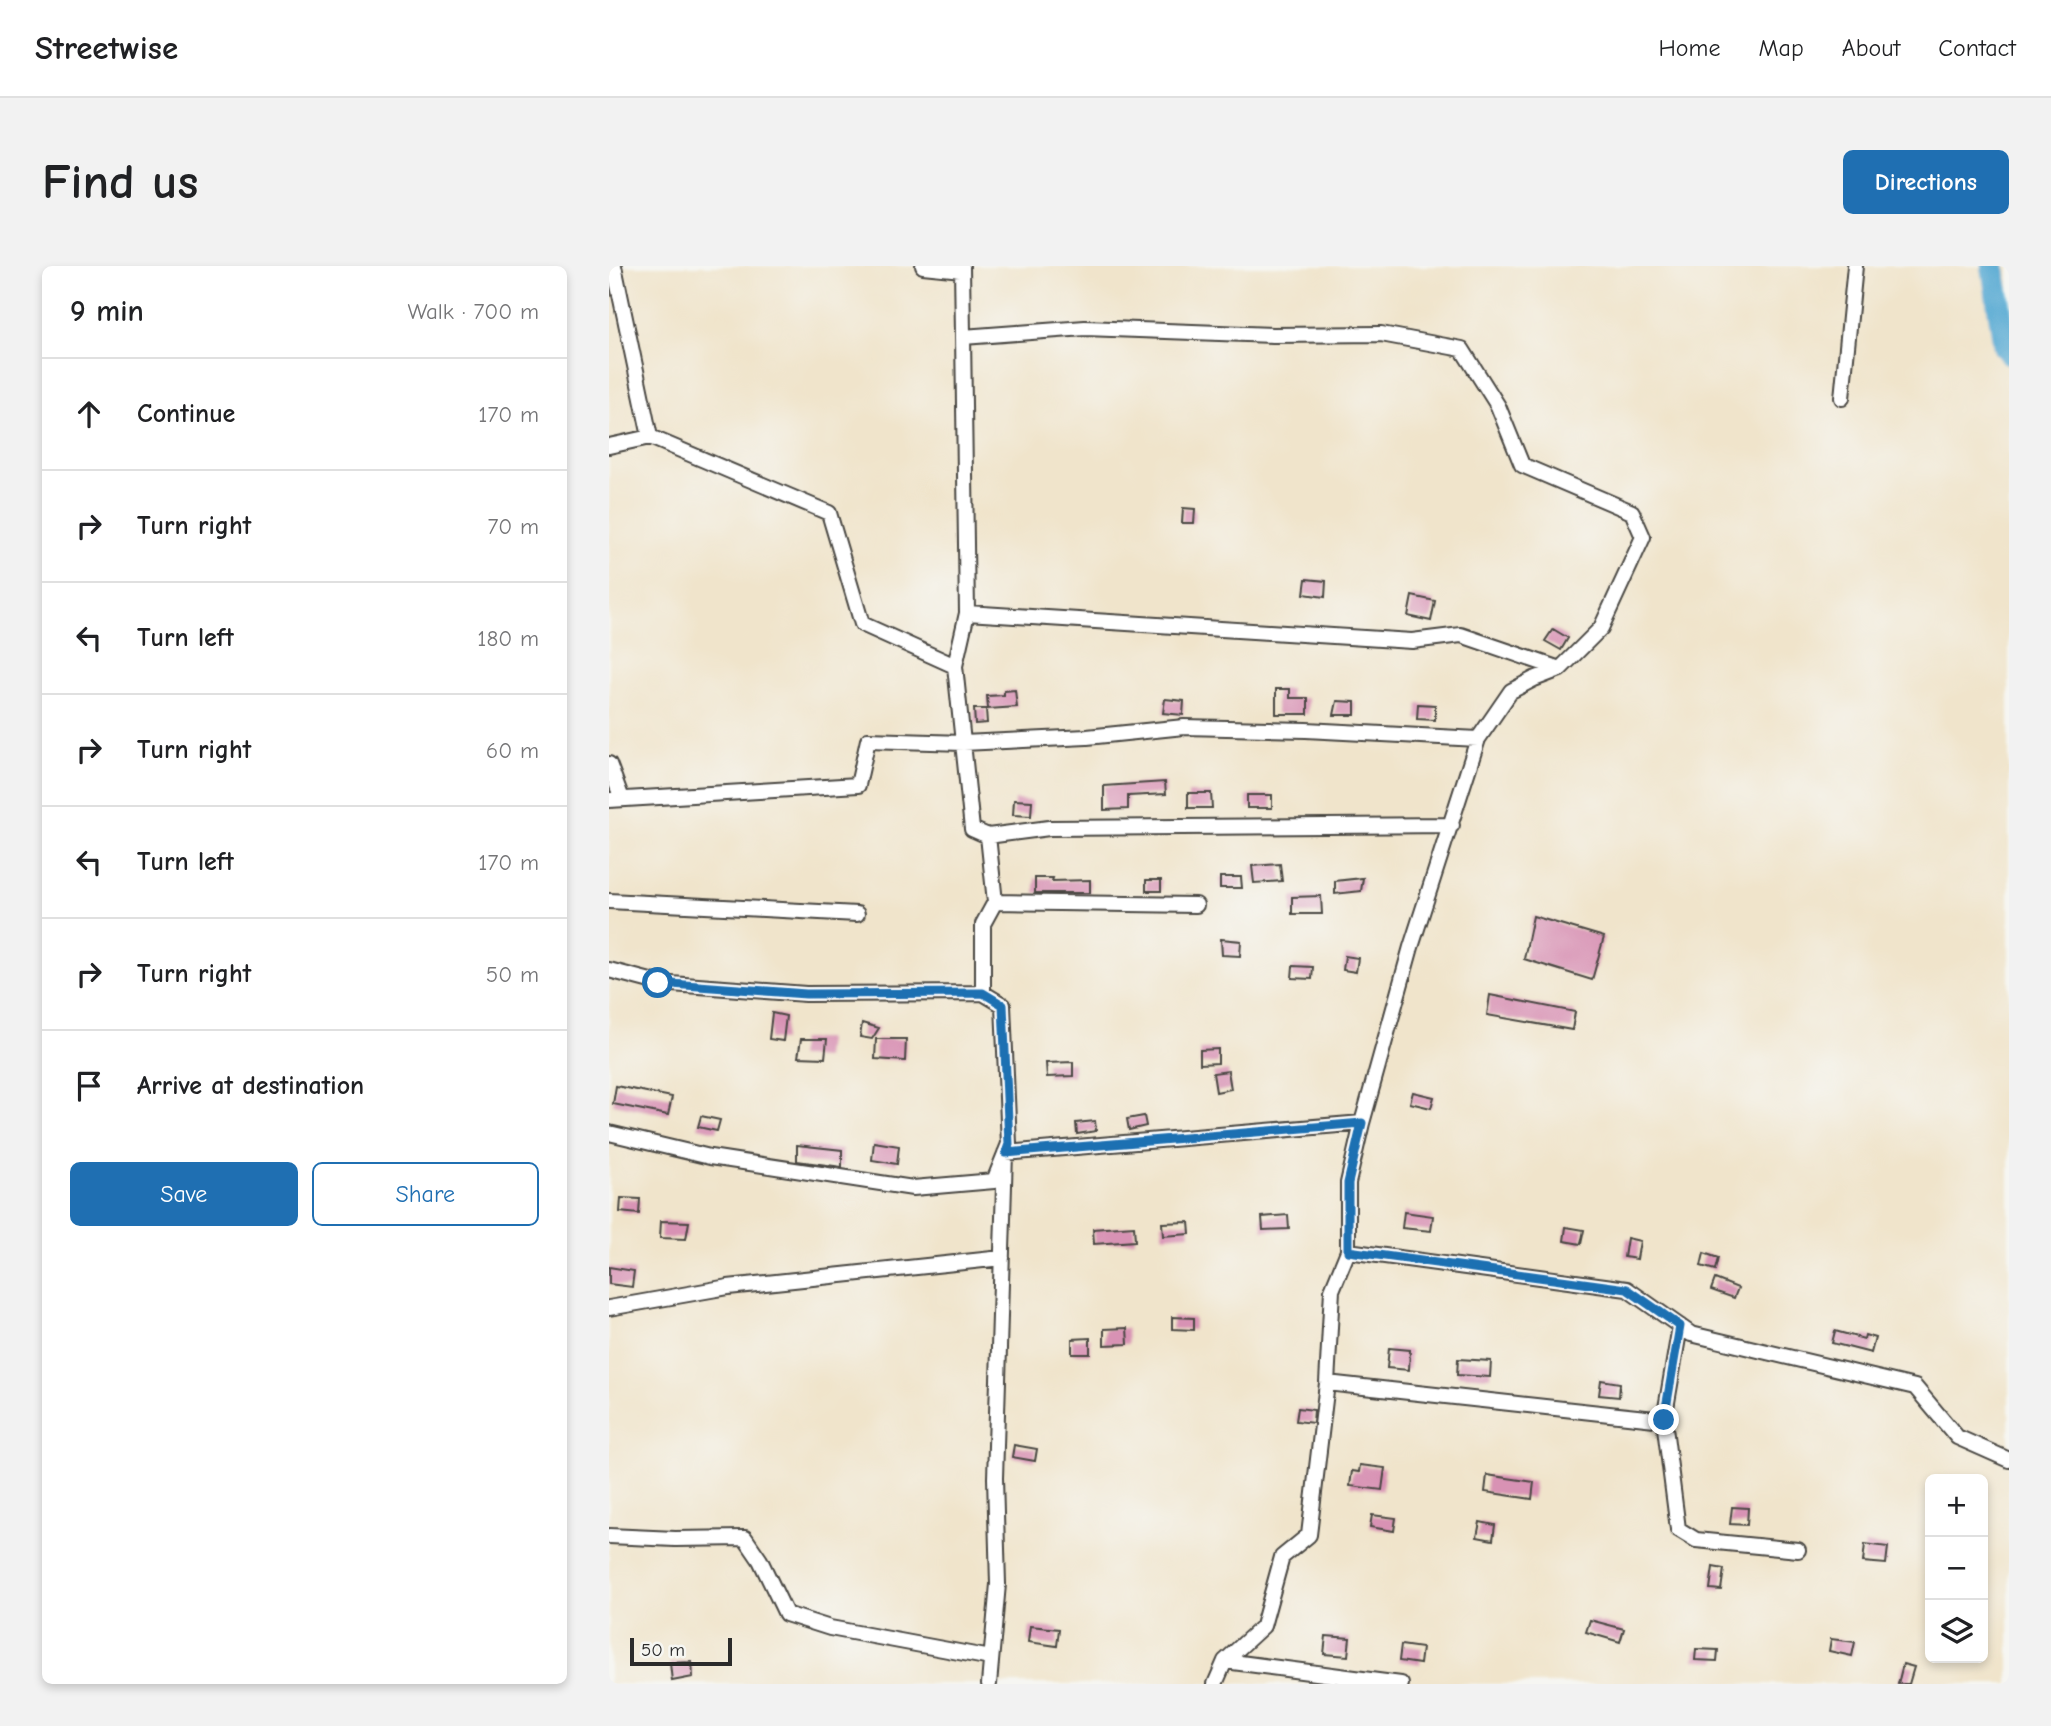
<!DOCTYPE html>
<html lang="en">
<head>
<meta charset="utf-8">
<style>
	body { margin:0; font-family:"Comic Neue",sans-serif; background:#f2f2f2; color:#202124 }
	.controls { position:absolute; right:21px; bottom:21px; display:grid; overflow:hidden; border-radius:10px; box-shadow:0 4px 10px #0003 }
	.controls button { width:63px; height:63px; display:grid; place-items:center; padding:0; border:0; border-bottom:2px solid #e0e0e0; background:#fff; color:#202124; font:35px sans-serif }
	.scale { position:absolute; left:21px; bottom:18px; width:102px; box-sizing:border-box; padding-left:7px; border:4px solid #2b2b2b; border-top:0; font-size:19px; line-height:24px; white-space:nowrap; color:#2b2b2b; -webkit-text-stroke:5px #f6f6f2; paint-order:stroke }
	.stop { position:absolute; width:21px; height:21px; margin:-16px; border:5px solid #1f6fb2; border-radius:50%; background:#fff }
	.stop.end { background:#1f6fb2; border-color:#fff; box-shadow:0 2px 7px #0008 }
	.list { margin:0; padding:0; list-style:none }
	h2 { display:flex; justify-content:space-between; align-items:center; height:91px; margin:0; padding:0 28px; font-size:30px }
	h2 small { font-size:23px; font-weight:400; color:#757577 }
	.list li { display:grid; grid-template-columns:46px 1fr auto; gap:21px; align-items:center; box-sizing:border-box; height:112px; padding:0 28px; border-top:2px solid #e0e0e0 }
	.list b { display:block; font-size:26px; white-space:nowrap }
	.list em { font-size:23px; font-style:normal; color:#757577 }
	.actions { display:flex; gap:14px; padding:21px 28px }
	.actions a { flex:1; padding:16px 0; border:2px solid #1f6fb2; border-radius:10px; text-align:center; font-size:24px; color:#1f6fb2 }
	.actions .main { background:#1f6fb2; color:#fff }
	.icon { flex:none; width:38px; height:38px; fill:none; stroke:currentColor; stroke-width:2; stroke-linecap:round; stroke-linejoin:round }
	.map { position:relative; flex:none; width:1400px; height:1418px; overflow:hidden; border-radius:10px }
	header { display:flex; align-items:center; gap:42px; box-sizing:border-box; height:98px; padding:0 35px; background:#fff; border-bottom:2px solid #e0e0e0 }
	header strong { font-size:33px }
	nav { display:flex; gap:38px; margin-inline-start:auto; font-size:24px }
	.intro { display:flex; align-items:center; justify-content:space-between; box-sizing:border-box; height:168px; padding:0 42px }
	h1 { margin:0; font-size:49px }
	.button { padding:18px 32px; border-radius:10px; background:#1f6fb2; color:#fff; font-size:24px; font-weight:700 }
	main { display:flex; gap:42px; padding:0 42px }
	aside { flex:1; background:#fff; border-radius:10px; box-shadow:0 4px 10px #0003 }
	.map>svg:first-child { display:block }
</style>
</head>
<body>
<header>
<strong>Streetwise</strong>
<nav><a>Home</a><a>Map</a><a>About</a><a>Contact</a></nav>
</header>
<div class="intro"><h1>Find us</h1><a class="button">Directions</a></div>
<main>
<aside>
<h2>9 min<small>Walk · 700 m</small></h2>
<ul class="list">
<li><svg class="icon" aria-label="ahead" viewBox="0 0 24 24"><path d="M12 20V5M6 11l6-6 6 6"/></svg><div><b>Continue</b></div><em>170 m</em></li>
<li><svg class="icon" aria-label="right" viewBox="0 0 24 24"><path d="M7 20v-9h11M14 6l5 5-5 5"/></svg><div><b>Turn right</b></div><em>70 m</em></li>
<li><svg class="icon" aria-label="left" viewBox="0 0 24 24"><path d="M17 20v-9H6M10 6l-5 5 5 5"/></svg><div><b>Turn left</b></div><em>180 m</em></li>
<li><svg class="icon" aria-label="right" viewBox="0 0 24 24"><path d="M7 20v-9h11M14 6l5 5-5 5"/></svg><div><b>Turn right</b></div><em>60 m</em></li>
<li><svg class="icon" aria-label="left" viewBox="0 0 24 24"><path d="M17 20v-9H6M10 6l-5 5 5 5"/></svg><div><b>Turn left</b></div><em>170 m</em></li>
<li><svg class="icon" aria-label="right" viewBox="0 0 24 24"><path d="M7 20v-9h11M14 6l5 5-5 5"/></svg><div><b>Turn right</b></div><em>50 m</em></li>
<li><svg class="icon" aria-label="arrive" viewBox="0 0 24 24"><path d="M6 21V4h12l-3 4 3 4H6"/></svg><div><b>Arrive at destination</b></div></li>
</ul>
<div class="actions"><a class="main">Save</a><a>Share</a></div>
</aside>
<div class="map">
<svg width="1400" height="1418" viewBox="0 0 1400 1418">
	<rect width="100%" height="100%" fill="#f6f6f2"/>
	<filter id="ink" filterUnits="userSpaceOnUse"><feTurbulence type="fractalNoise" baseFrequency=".0143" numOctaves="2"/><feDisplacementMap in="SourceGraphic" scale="14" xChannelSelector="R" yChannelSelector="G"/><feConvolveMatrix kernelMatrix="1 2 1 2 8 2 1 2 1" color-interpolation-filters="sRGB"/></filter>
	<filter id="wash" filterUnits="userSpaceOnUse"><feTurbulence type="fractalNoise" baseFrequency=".00686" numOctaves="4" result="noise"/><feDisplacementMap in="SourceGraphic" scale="28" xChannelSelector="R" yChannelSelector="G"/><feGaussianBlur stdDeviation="1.57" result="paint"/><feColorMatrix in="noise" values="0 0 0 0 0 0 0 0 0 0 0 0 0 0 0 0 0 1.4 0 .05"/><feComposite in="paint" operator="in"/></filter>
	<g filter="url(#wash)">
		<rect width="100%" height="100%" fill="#f0e4cb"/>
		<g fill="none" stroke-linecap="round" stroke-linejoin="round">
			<path stroke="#59aad3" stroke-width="24" d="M1384,0L1396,81L1400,86"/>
		</g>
		<g id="blocks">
			<path fill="#d892b4" d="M574,242L586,243L585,257H573Z
				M697,313L717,315L716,331L695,328Z
				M803,330L826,335L822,355L799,350Z
				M944,363L959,372L952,384L936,375Z
				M667,423H681V432H699V448H667Z
				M406,424L408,441L379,443L378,430L395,429V425Z
				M556,433L575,435L574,449L554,447Z
				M728,435L746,436V449H725Z
				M809,438L826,439V454L808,453Z
				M365,443H377L378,457L366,458Z
				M556,516L557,528L519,530V543L495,544V520Z
				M579,527H602L603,542H579Z
				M638,529H663V542H638Z
				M405,534L423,535L422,550L404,549Z
				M671,598L673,615L645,617L643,600Z
				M611,611H632L633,622H611Z
				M426,612H444L443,615L481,614V627H426Z
				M754,612L752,625L726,628V615Z
				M537,614H552V625H537Z
				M712,630L713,648H683V631Z
				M924,650L995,671L983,714L915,693Z
				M612,673L632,675L631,690L613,689Z
				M736,690L749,692L747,706L734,704Z
				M684,700L704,701L703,713L683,712Z
				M881,729L966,746L963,764L878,749Z
				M163,747L177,750L174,775L160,773Z
				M253,757L270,762L263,773L251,771Z
				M192,773H218L216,792L189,791Z
				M267,773H297L296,795L266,793Z
				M609,783V797L591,798V784Z
				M464,796V810L438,811L437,797Z
				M619,805L622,823L607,826L604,807Z
				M7,820L63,831L59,849L4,838Z
				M804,826L825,831L822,842L801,837Z
				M92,850L111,854L108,865L89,861Z
				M535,850L537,860L520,864L518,853Z
				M486,855L487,865L468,868L467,857Z
				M265,876L290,880L288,898L263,894Z
				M188,879L233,884V901L188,895Z
				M12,932L31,933L30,948L11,946Z
				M795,946L824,950L822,965L793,962Z
				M679,949L680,963L654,964L653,951Z
				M52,955L80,956L77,973L51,972Z
				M580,956L581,968L554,970L553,957Z
				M525,960L526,975L485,978L484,963Z
				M957,961L975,964L972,978L955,975Z
				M1018,972L1031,975L1028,993L1015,991Z
				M1095,987L1109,992L1106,1004L1092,1000Z
				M0,1001L25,1005L23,1021L0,1018Z
				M1106,1013L1129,1022L1125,1032L1102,1024Z
				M563,1051L585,1052V1064L563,1063Z
				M518,1062L519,1078L495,1079V1063Z
				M1226,1065L1255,1073L1256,1069L1266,1072L1262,1087L1223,1077Z
				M481,1072V1088H463V1073Z
				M780,1082L801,1084L800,1104L778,1102Z
				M849,1093L882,1095L881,1111L848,1109Z
				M992,1114L1011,1117L1010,1131L990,1129Z
				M689,1142L705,1144L704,1157L687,1155Z
				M405,1179L428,1183L426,1195L403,1191Z
				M751,1199L776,1202L773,1224L741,1220L743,1205L750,1206Z
				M878,1209L925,1216L923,1233L876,1226Z
				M1123,1241L1139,1242L1138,1259L1121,1258Z
				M763,1249L787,1252L785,1265L761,1261Z
				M871,1256L886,1259L884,1274L868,1271Z
				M1256,1278L1279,1281L1277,1298L1254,1296Z
				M1104,1301L1115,1303L1112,1324L1101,1323Z
				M981,1354L1015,1363L1011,1376L977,1366Z
				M421,1360L450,1363L448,1380L419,1376Z
				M717,1370L741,1372L739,1390L715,1388Z
				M1222,1373L1246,1376L1243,1390L1220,1385Z
				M792,1379L813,1382L811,1398L790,1395Z
				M1087,1383L1109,1384L1108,1395L1086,1394Z
				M83,1396L84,1411L63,1415L61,1397Z
				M1294,1398L1305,1401L1300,1418H1289Z"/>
		</g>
	</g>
	<g filter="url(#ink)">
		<use href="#blocks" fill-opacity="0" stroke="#494743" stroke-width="2"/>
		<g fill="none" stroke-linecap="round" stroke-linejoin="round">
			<g stroke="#494743" stroke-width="18">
				<path id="street" d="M5,0L41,171
					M314,0L353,4
					M354,71L476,62L664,69L772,68L853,83L889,140L913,199L1023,246L1034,271L992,362L951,403L925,413L902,425L869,473L802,681L753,857L739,917V985L723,1024L718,1117L700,1269L673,1291L654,1360L616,1395L606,1418
					M1233,132L1246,0
					M0,180L41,171L220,247L253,358L346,400
					M358,347L803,375L852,369L951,403
					M0,498L13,533
					M0,534L249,519L259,474L354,477L478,471L575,461L697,464L869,473
					M379,570L440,562L843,559
					M0,635L248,648
					M386,636L587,639
					M0,704L49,717L197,728L374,727
					M0,867L101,891L304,922L385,915L400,878L394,739L374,727V658L386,636L379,570L363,563L346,400L358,347L353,0
					M739,985L1018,1023L1082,1068L1306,1121L1348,1171L1400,1194
					M0,1042L119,1021L393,992
					M1071,1060L1055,1154L1069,1263L1087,1274L1189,1284
					M718,1117L1055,1154
					M0,1270L66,1273L136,1272L151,1294L177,1348L221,1362L382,1392
					M616,1395L792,1418
					M380,1418L389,1318L386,1212L396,887L753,857"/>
			</g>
			<use href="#street" stroke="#fff" stroke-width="14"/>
		</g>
	</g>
	<g fill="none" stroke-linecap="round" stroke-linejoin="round" filter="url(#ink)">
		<path stroke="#1f6fb2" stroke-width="9" d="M49,717L197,728L374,727L394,739L400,878L397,887L753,857L739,917V985L1018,1023L1071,1060L1055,1154"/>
	</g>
</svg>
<div class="controls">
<button>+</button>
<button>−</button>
<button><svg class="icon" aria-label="layers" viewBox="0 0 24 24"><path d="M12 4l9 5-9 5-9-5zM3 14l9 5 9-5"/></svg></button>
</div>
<div class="scale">50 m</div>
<div class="stop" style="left:49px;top:717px"></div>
<div class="stop end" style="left:1055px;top:1154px"></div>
</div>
</main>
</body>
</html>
